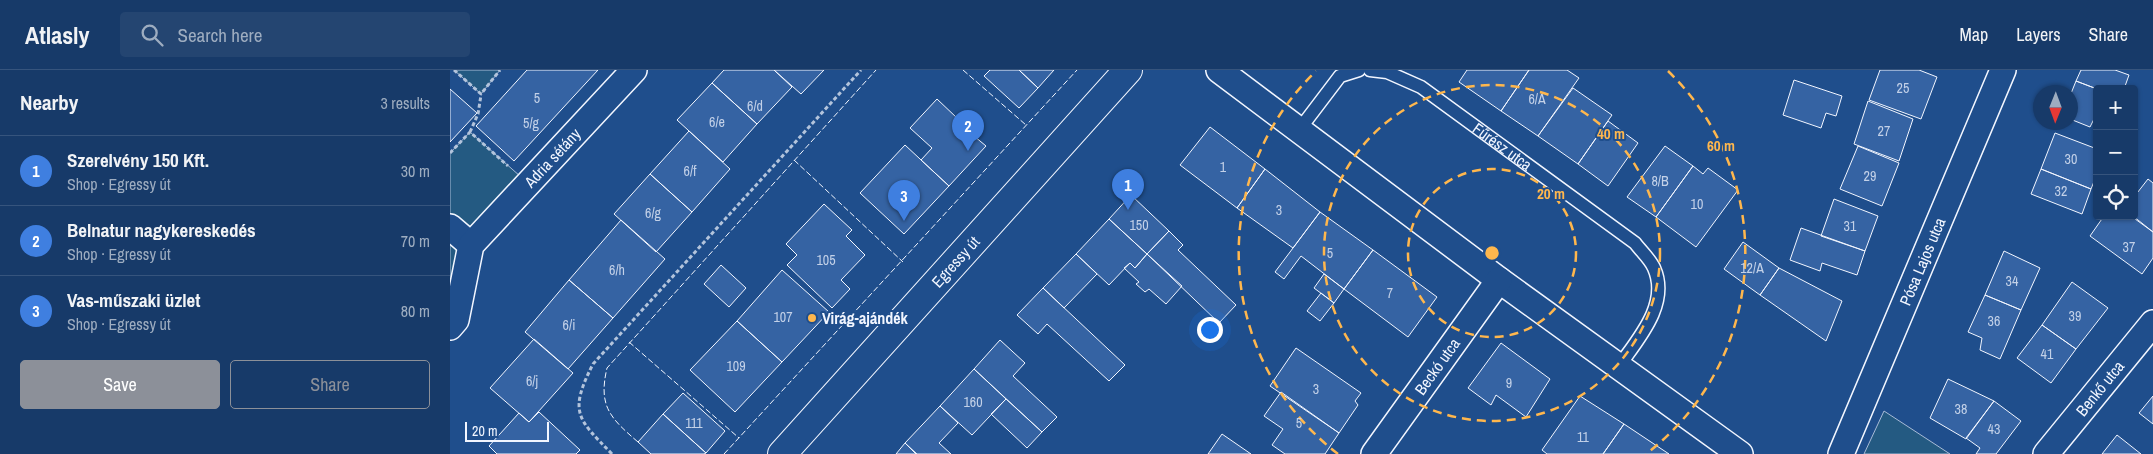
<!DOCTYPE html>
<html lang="en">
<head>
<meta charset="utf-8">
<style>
	body { margin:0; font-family:"Archivo Narrow",sans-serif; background:#244571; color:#f1f3f6 }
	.controls { position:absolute; right:15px; top:15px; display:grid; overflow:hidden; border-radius:5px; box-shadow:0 1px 4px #0004 }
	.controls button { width:45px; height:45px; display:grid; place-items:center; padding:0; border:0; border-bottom:1px solid #36547d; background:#173a69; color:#f1f3f6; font:25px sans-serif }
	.compass { position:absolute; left:1583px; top:15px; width:45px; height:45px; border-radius:50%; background:#173a69; box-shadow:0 1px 4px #0004; rotate:181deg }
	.scale { position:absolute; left:15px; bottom:12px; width:84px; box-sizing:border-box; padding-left:5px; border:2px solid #f2f6ff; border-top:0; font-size:14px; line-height:18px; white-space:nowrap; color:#f2f6ff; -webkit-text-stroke:4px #1f4e8c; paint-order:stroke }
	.you { position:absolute; left:759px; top:259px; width:18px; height:18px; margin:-12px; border:4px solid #fff; border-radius:50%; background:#1a73e8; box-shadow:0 0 0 8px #1a73e833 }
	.badge { display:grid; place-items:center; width:32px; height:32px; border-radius:50%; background:#8c9099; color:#fff; font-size:16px; font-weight:700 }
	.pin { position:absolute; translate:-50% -41px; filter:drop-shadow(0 1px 2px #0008) }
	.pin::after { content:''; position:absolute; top:26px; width:18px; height:15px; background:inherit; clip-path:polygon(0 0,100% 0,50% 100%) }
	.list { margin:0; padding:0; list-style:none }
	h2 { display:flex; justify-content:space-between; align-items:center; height:65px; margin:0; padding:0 20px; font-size:21px }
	h2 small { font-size:16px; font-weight:400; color:#9eadc0 }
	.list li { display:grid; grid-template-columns:32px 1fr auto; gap:15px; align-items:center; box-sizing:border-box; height:70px; padding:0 20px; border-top:1px solid #36547d }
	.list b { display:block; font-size:19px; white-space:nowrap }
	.list p { margin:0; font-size:16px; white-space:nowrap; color:#9eadc0 }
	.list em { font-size:16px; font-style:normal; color:#9eadc0 }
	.actions { display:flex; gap:10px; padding:15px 20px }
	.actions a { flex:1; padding:11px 0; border:1px solid #8c9099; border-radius:5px; text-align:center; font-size:18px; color:#8c9099 }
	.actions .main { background:#8c9099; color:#fff }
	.icon { flex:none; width:28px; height:28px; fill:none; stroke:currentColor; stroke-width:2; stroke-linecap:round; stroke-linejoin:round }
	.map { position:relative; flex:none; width:1703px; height:384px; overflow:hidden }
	header { display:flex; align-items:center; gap:30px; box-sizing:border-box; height:70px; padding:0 25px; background:#173a69; border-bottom:1px solid #36547d }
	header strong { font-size:24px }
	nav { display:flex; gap:28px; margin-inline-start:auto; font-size:18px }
	.search { width:350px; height:45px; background:#244571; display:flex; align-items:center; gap:12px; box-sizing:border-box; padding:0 18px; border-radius:5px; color:#9eadc0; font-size:19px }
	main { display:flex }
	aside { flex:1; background:#173a69 }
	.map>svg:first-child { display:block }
</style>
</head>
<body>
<header>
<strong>Atlasly</strong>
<div class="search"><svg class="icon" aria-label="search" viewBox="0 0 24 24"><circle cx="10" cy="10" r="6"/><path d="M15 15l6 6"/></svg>Search here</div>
<nav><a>Map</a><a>Layers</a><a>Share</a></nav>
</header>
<main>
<aside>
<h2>Nearby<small>3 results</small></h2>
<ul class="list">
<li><span class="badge" style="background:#3f7fe0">1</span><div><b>Szerelvény 150 Kft.</b><p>Shop · Egressy út</p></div><em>30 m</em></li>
<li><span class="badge" style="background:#3f7fe0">2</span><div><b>Belnatur nagykereskedés</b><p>Shop · Egressy út</p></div><em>70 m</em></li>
<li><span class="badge" style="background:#3f7fe0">3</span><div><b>Vas-műszaki üzlet</b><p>Shop · Egressy út</p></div><em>80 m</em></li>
</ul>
<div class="actions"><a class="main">Save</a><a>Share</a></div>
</aside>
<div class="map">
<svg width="1703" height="384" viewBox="0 0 1703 384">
	<rect width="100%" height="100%" fill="#1f4e8c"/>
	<path fill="#245a82" stroke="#a8bbd7" d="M4,0H50L31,24Z
		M20,62L79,114L21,175L0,257V83Z
		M1434,341L1500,384H1414Z"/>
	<path fill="#3563a3" stroke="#f2f6ff" d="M77,0H148L64,91L26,56Z
		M274,0H324L342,17L307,54L262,13Z
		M324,0H374L351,24Z
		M540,0H569L588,18L569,38L534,6Z
		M569,0H604L588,18Z
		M1017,0H1079L1051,41L1009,12Z
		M1079,0H1117L1129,8L1088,66L1051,41Z
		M1430,0H1469L1487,7L1471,49L1419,30Z
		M1631,0H1665L1679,5L1674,19H1647L1626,11Z
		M1344,10L1392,26L1386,46L1376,43L1371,58L1333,45Z
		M1626,11L1647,19V50L1644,49L1640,57L1620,49V26Z
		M262,13L307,54L273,92L227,50Z
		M1123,18L1162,45L1128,94L1088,66Z
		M0,19L27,43L0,72Z
		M487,29L507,48L514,41L531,57L524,66L536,76L499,116L471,90L482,78L460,58Z
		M1418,31L1463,49L1449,91L1404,74Z
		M1158,51L1188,73L1158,116L1128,94Z
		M760,57L815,99L787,138L730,95Z
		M239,61L280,99L242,142L200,104Z
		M1605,63L1647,79V104L1641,119L1591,99Z
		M455,75L499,116L454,164L410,123Z
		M1215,76L1243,96L1206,147L1177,127Z
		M1408,76L1449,93L1432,136L1390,119Z
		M1243,96L1253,104L1258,98L1288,120L1246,177L1206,147Z
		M815,99L870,142L843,178L787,138Z
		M1591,99L1641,119L1632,144L1581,124Z
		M200,104L242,142L206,182L164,144Z
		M1698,109L1703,113V162L1683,146L1684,127Z
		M681,125L719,161L697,184L659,149Z
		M1384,129L1428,146L1415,181L1371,166Z
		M374,134L402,160L396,166L415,185L391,210L400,219L382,238L337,195L347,185L336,174Z
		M870,142L923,180L894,219L851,186L834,209L825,202Z
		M1654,146H1681L1703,162V188L1692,204L1640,166Z
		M659,149L697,184L685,198L680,193L659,215L626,184Z
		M171,150L215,189L163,248L119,210Z
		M1351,158L1415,181L1407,205L1372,193L1370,201L1340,190Z
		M719,161L733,175L728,180L786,235L769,253L697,184Z
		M1293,172L1329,198L1310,225L1274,199Z
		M923,180L987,227L958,267L894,219Z
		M1554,181L1590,198L1571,240L1535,225Z
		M626,184L647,204L614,238L593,218Z
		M697,184L732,216L716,234L699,219L695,222L686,214L689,212L674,198L680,193L685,198Z
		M271,195L296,218L279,237L254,214Z
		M1329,198L1392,231L1376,271L1310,225Z
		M332,200L379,242L332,292L287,251Z
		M874,204L894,219L884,233L864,218Z
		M119,210L163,248L118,299L75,262Z
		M1622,212L1658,238L1626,279L1592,255Z
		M593,218L675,295L659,311L597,254L588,264L567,245Z
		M871,223L884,233L870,251L857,241Z
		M1535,225L1571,240L1550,289L1530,280L1532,268L1518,262Z
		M287,251L332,292L285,342L240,300Z
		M1592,255L1626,279L1601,313L1567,288Z
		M84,269L123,303L79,352L40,318Z
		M550,270L575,293L563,306L607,347L592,362L524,299Z
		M1051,273L1100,309L1076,347L1046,325L1041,335L1018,318Z
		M846,278L911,323L905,331L908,335L889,363L820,316Z
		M524,299L556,329L522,365L490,336Z
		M1498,309L1544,331L1516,369L1480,348Z
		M831,322L889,363L875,384H835L822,375L833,359L814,346Z
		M233,323L275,361L256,383L213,344Z
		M1130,326L1174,354L1153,384H1097L1092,380Z
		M1703,326V354L1689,343Z
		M556,329L592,362L577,378L541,344Z
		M1544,331L1571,351L1546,384H1526L1530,378L1516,368Z
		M490,336L508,353L489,373L501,384H467L455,373Z
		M89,342L130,380L126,384H47L39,376L69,343L79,352Z
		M213,344L256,383L254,384H201L188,372Z
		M1174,354L1219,384H1153Z
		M772,364L801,384H758Z
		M1667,365L1691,384H1652Z
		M455,373L466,384H446Z"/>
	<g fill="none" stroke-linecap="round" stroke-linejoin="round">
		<g stroke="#f2f6ff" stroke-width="15">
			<g id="lane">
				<path id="s1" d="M920,0L937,2L971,17L1185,173C1191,181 1200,189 1204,198C1220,234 1188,269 1169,296"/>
				<path d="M849,60L890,6L909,0"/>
			</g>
		</g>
		<g stroke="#f2f6ff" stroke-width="28">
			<g id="street">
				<path d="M769,0L1049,210L1290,384"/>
				<path d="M0,157L21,175"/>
				<path id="s2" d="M0,257L6,250L21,175L184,0"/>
				<path id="s3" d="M924,384L1049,210"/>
				<path id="s4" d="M1391,384L1553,0"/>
				<path id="s5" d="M1596,384L1703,253"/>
			</g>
		</g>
		<g stroke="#f2f6ff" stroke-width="30">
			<g id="secondary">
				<path id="s6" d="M332,384L678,0"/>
			</g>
		</g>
		<path stroke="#b3c4dc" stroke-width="3" stroke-dasharray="4 2.5" stroke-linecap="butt" d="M4,0L31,24L50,0
			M20,62L28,44L31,25
			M0,83L20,62L58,96
			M162,384C128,349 118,343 143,294L411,0"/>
		<use href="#lane" stroke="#1f4e8c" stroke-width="12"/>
		<use href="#street" stroke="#1f4e8c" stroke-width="25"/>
		<use href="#secondary" stroke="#1f4e8c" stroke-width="28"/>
		<path stroke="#f2f6ff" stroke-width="1" stroke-dasharray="6 2.5" stroke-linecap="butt" d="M513,0L576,55
			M344,90L453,192
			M179,272L289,368
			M188,372C160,348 148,336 157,298L426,0
			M274,384L627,0"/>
	</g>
	<g fill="none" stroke="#ffb74d" stroke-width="2.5" stroke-dasharray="9 6">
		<circle cx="1042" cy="183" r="84"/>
		<circle cx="1042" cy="183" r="168"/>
		<path d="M888 384A253 253 0 0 1 866 1M1218 1A253 253 0 0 1 1196 384"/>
	</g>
	<circle fill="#ffb74d" stroke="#1f4e8c" stroke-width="2" cx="362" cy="248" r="5"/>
	<g text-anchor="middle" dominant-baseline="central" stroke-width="4" stroke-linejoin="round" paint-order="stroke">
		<g font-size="14" fill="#c3d1e8">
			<text x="1453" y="18">25</text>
			<text x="87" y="28">5</text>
			<text x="1087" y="29">6/A</text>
			<text x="305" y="36">6/d</text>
			<text x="267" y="52">6/e</text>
			<text x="81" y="53">5/g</text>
			<text x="1434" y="61">27</text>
			<text x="1621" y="89">30</text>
			<text x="773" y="97">1</text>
			<text x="240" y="101">6/f</text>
			<text x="1420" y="106">29</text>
			<text x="1210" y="111">8/B</text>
			<text x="1611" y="121">32</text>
			<text x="1247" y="134">10</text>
			<text x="829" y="140">3</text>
			<text x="203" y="143">6/g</text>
			<text x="689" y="155">150</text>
			<text x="1400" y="156">31</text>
			<text x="1679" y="177">37</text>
			<text x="880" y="183">5</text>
			<text x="376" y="190">105</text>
			<text x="1302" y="198">12/A</text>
			<text x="167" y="200">6/h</text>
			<text x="1562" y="211">34</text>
			<text x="940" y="223">7</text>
			<text x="1625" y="246">39</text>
			<text x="333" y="247">107</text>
			<text x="1544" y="251">36</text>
			<text x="119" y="255">6/i</text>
			<text x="1597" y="284">41</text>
			<text x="286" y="296">109</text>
			<text x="82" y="311">6/j</text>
			<text x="1059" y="313">9</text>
			<text x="866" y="319">3</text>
			<text x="523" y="332">160</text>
			<text x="1511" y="339">38</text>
			<text x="244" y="353">111</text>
			<text x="849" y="353">5</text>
			<text x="1544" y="359">43</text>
			<text x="1133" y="367">11</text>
		</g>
		<g font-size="16" fill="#f2f6ff" stroke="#1f4e8c">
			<text stroke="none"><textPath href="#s1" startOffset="155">Fűrész utca</textPath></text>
			<text stroke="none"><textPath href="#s2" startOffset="205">Adria sétány</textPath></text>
			<text stroke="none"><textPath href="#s6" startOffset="259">Egressy út</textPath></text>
			<text stroke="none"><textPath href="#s4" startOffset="209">Pósa Lajos utca</textPath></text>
			<text stroke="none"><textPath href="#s3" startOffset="108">Beckó utca</textPath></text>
			<text stroke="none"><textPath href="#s5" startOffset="85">Benkő utca</textPath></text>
		</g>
		<g font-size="16" font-weight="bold" fill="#f2f6ff" stroke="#1f4e8c" text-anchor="start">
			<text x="372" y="248">Virág-ajándék</text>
		</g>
	</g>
	<circle cx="1042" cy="183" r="8" fill="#ffb74d" stroke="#1f4e8c" stroke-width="2.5"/>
	<g font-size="15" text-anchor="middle" font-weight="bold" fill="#ffb74d" stroke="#1f4e8c" stroke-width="4" stroke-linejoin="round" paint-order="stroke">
		<text x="1161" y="69">40 m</text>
		<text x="1271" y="81">60 m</text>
		<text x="1101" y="129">20 m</text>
	</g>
</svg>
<div class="controls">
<button>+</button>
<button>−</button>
<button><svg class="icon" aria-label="locate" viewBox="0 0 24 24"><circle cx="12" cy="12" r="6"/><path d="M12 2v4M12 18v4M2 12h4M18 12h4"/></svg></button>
</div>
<svg class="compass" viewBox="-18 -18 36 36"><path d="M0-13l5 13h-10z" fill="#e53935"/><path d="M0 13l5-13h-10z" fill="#9eadc0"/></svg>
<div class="scale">20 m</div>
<div class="you"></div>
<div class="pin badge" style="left:678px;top:140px;background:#3f7fe0">1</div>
<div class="pin badge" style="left:518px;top:81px;background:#3f7fe0">2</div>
<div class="pin badge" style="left:454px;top:151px;background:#3f7fe0">3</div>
</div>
</main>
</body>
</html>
